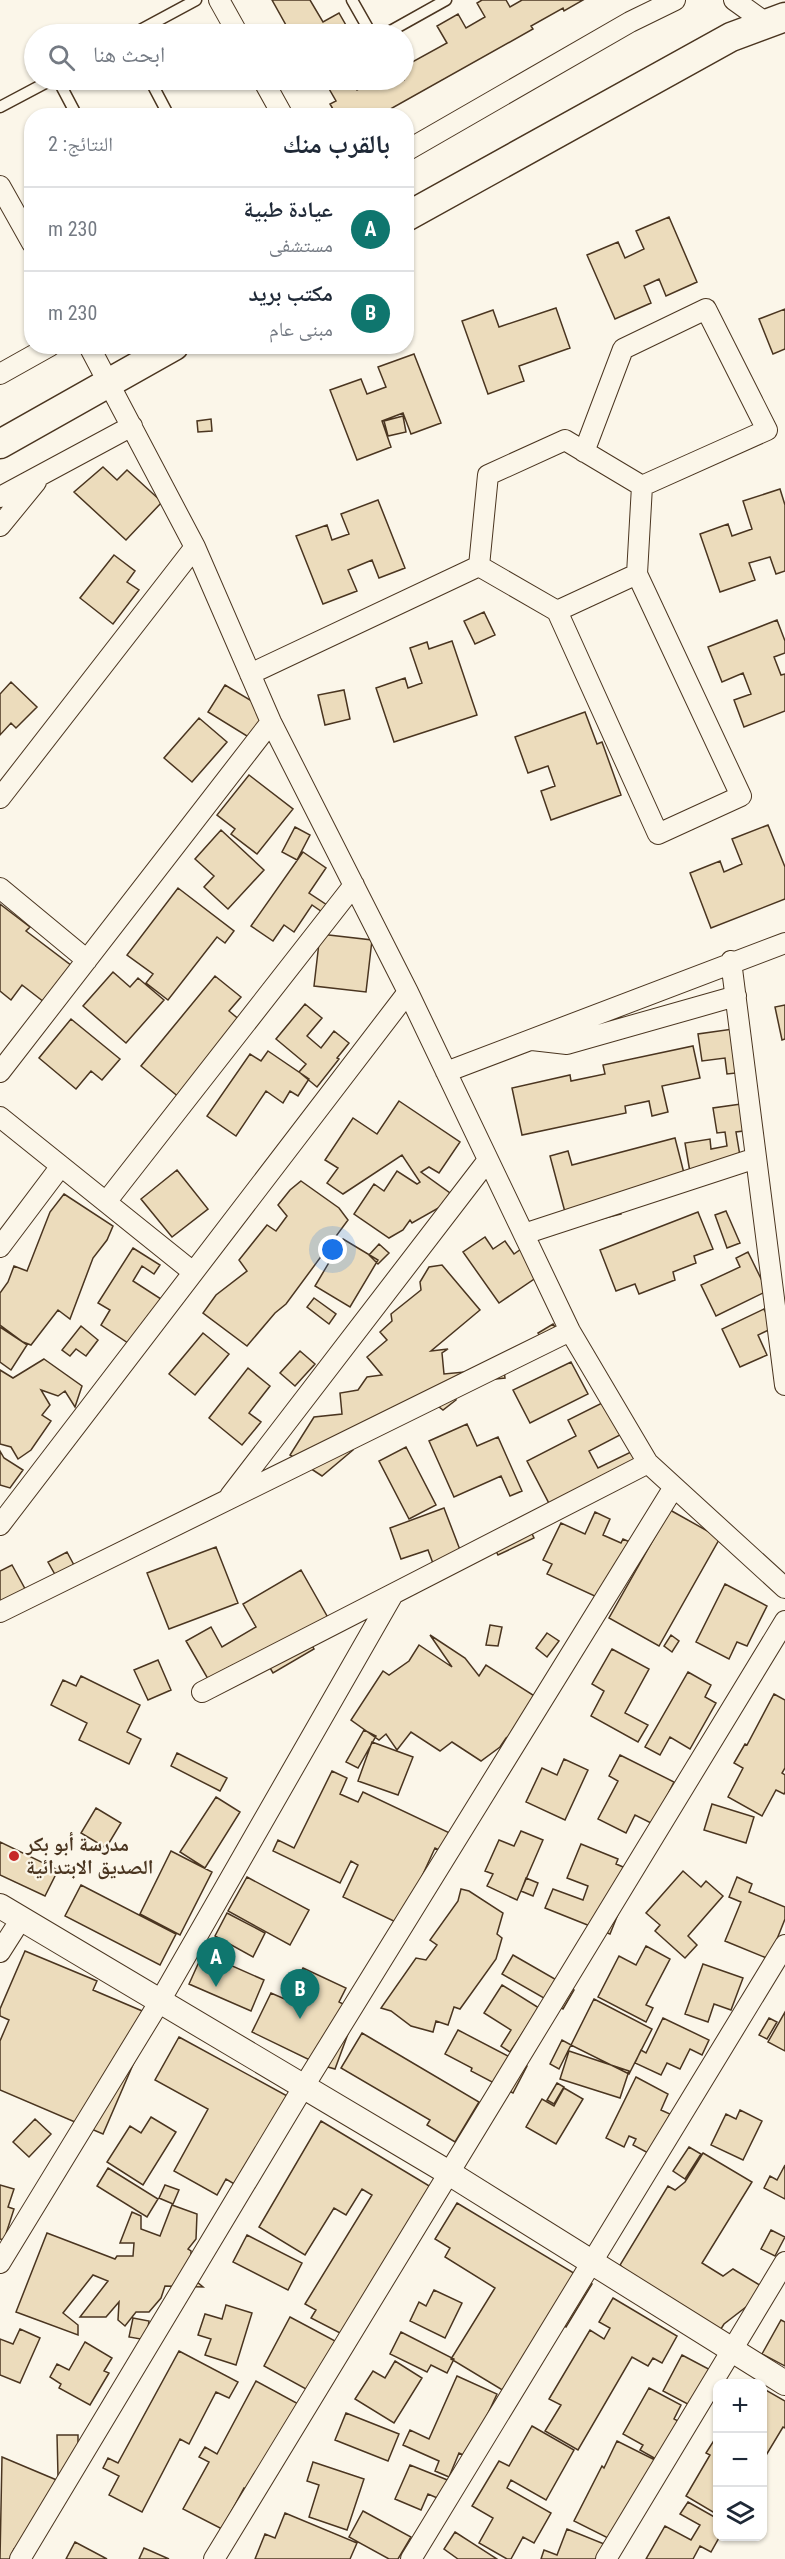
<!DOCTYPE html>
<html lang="ar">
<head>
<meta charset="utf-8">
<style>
	body { margin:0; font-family:"Roboto Condensed","Noto Naskh Arabic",sans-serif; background:#f6f6f7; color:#1f2937; direction:rtl }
	.controls { position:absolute; right:18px; bottom:18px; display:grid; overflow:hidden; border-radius:12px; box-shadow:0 2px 4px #0004 }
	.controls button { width:54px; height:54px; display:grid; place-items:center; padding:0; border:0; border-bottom:2px solid #e0e1e3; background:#fff; color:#1f2937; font:30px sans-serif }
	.you { position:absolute; left:333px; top:1250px; width:21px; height:21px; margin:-15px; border:4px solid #fff; border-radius:50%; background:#1a73e8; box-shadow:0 0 0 9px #1a73e833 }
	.badge { display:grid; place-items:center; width:39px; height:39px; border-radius:50%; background:#0f766e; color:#fff; font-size:20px; font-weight:700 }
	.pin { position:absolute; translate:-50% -50px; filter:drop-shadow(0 2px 3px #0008) }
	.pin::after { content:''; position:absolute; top:32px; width:21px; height:18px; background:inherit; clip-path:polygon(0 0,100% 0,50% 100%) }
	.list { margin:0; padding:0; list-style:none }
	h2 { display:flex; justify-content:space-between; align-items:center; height:78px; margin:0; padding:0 24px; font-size:26px }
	h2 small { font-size:20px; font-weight:400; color:#747a83 }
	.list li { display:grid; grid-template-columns:39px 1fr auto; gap:18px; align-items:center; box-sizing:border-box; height:84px; padding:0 24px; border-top:2px solid #e0e1e3 }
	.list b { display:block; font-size:22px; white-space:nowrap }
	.list p { margin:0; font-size:20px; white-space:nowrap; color:#747a83 }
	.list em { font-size:20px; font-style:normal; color:#747a83 }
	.icon { flex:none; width:33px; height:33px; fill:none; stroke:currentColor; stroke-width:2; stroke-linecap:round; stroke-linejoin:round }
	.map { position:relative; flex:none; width:785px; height:2559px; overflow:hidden; direction:ltr }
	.search { position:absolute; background:#fff; box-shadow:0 2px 4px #0004; left:24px; top:24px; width:390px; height:66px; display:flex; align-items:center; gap:15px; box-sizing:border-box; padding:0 21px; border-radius:33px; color:#747a83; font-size:22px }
	.panel { position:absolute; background:#fff; box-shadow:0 2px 4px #0004; left:24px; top:108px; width:390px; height:246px; border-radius:24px; direction:rtl }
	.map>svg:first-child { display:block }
</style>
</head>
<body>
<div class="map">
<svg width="785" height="2559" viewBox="0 0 785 2559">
	<rect width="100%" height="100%" fill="#fbf6e9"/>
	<path fill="#ecdcbc" stroke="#4a3520" stroke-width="1.5" d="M272,0H310L323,22L339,13L351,34H291Z
		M482,0H506L510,7L522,0H583L564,11L563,8L531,26L533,29L378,116H337L330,104L336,101L324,80H351L357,90L375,80H404V58L407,65L447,43L437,26L458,14L466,28L485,17L477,3Z
		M669,217L697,282L666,296L659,279L644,286L651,303L615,319L587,255L618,242L625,258L644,249L636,231Z
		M556,308L570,348L519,366L524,381L488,394L462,321L493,310L499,327Z
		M785,309V349L773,354L759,319Z
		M414,354L441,423L411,434L403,413L382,421L391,447L357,460L330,390L361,379L367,394L386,387L378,367Z
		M403,416L406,432L388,436L384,421Z
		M211,419L212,431L198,432L197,421Z
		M103,467L117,480L127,470L162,502L126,540L74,492Z
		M780,489L785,505V571L776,574L770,557L749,563L755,580L720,592L700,534L728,524L732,536L752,529L743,501Z
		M378,500L405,568L379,578L372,560L348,570L357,591L323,604L296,536L327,525L332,540L349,534L341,514Z
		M114,555L135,571L127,582L139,590L113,624L80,598Z
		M484,612L495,635L475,644L464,621Z
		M777,620L785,641V653L774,657L781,675L785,674V711L744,727L734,700L751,694L743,673L722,682L708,647Z
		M452,641L477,715L394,742L376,688L405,678L408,688L422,683L410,648L427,642L429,649Z
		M11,682L37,707L16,728L11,723L0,735V694Z
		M225,685L273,714L255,741L208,712Z
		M344,690L350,719L325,725L318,695Z
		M585,712L597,744L602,742L621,795L551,820L541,791L555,786L548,766L528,773L515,737Z
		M199,718L227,742L192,782L164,758Z
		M249,775L293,809L257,854L231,834L235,829L217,815Z
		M768,825L785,867V899L711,928L690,873L720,861L724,872L742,864L732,839Z
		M295,827L310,835L297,860L282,852Z
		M221,830L264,870L228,909L204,887L214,876L195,859Z
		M303,852L326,868L309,893L333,909L328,916L312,905L294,932L284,925L273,941L251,926Z
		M178,888L234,931L225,943L217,937L168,1000L146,983L153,974L127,955Z
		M0,904L30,927L26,931L72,966L44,1002L22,985L11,1000L0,991Z
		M320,934L372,940L366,992L314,986Z
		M113,972L130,987L138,978L164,1000L126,1043L83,1006Z
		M215,976L241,997L229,1011L247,1026L180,1098L141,1066Z
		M305,1004L322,1018L307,1036L321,1048L334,1031L349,1043L337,1058L339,1059L317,1087L299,1072L306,1064L276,1039Z
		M785,1005V1039L782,1040L775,1007Z
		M71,1019L120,1059L102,1080L91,1071L76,1089L39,1058Z
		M740,1028L745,1072L727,1074L725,1058L702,1061L698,1034Z
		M693,1046L700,1078L662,1086L668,1112L652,1116L649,1101L625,1106L626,1113L522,1135L512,1088L570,1075L571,1081L605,1074L603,1065Z
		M268,1051L309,1079L298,1096L290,1091L283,1103L266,1091L236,1136L207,1116L250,1054L261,1061Z
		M399,1101L460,1142L439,1173L429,1167L421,1172L450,1193L442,1206L412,1223L410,1220L403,1230L389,1238L354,1214L374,1184L384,1191L397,1171L417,1184L420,1182L402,1155L343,1194L327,1183L338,1168L325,1160L353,1118L377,1134Z
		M755,1102L759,1129L736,1132L741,1162L691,1178L685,1143L710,1139L711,1149L727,1146L725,1132L717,1133L713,1108Z
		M675,1138L687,1185L618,1203L621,1214L569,1227L550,1156L568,1151L572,1165Z
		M177,1170L208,1209L172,1237L141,1199Z
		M301,1181L339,1208L348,1220L286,1304L275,1313L247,1346L203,1313L216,1295L247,1271L239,1260L267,1225L276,1231L287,1216L278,1205L290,1190Z
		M64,1194L113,1226L107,1240L93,1258L70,1319L58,1310L31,1345L23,1342L0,1325V1293L8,1282L14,1266L27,1271L50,1212Z
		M726,1211L740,1243L727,1248L715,1215Z
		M698,1212L713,1249L694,1256L696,1263L673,1272L675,1280L639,1294L635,1284L616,1291L600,1250Z
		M485,1237L493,1249L505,1241L514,1254L521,1249L540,1275L499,1303L463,1252Z
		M343,1239L378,1260L350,1307L315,1286Z
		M379,1244L389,1253L378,1264L369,1255Z
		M133,1248L160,1265L154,1274L142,1266L133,1281L161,1299L131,1345L101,1325L110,1310L98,1303Z
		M748,1252L767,1291L716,1316L701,1285L740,1267L736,1258Z
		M442,1265L480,1310L431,1351L448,1349L442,1353L444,1374L486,1370L502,1356L505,1378L454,1383L456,1400L443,1410L439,1407L387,1413L352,1442L353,1450L322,1476L290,1455L314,1417L342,1414L340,1393L358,1390L367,1377L382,1375L367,1357L387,1340L380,1332L392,1321L391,1314L421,1290L420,1282L429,1267Z
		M314,1298L336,1314L329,1324L307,1307Z
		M764,1309L773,1328L758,1335L767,1355L740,1367L722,1329Z
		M553,1324L562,1338L547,1347L538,1333Z
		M81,1326L98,1340L86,1356L76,1349L70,1356L62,1350Z
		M0,1327L27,1345L11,1370L0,1362Z
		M203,1333L229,1354L195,1395L169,1374Z
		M300,1351L315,1364L295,1386L280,1373Z
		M44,1359L82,1386L75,1407L65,1391L58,1396L41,1390L50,1405L42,1415L51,1421L31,1450L18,1459L11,1447L0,1444V1370L13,1378Z
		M571,1362L588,1394L530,1423L513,1390Z
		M248,1368L270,1386L249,1413L261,1422L242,1445L209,1418Z
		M604,1402L620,1435L589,1451L598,1468L633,1451L645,1475L603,1496L553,1511L527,1461L576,1436L568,1420Z
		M467,1424L477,1446L498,1437L522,1491L510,1496L501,1476L454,1497L429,1441Z
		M406,1447L436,1505L409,1519L379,1461Z
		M0,1451L4,1458L23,1470L10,1488L0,1485Z
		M444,1508L462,1555L434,1566L428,1550L401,1559L390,1528Z
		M670,1510L720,1538L659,1646L609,1618Z
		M595,1512L610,1519L603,1535L621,1543L623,1539L639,1546L612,1604L547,1574L552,1564L543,1560L561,1523L585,1534Z
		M527,1523L534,1538L498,1555L491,1541Z
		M216,1547L238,1603L169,1629L147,1573Z
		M67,1552L75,1567L57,1578L48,1562Z
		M12,1565L29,1596L0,1611V1571Z
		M301,1570L331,1623L307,1637L314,1649L273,1673L266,1661L239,1676L233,1665L208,1679L186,1641L211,1627L222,1647L256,1627L243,1604Z
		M725,1584L767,1606L747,1646L737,1642L729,1659L696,1642Z
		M490,1625L502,1627L498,1646L486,1645Z
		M547,1633L559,1641L547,1657L536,1648Z
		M430,1635L465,1658L479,1676L486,1665L536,1697L513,1733L506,1738L500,1747L481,1761L452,1742L440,1751L411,1732L397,1750L386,1734L379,1740L351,1720L383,1671L389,1675L409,1661L419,1645L452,1667Z
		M671,1635L679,1641L672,1652L664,1646Z
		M612,1649L649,1669L625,1713L648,1725L638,1742L591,1716L604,1691L592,1684Z
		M158,1660L171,1690L148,1700L134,1670Z
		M688,1672L711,1685L705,1697L716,1703L690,1749L670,1737L660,1755L645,1747Z
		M81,1676L140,1705L127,1732L141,1739L129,1764L79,1740L87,1723L51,1705L63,1680L76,1686Z
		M774,1694L785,1700V1768L782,1773L785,1775V1792L784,1794L776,1790L762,1816L728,1797L743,1768L734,1763L745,1744L747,1745Z
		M364,1730L376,1736L358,1768L346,1762Z
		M372,1742L413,1757L398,1795L358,1781Z
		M177,1753L227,1778L220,1791L171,1766Z
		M620,1755L674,1782L653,1824L635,1815L626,1833L598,1819L618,1781L609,1776Z
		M564,1759L588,1770L565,1820L526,1802L542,1768L557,1775Z
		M332,1771L347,1778L340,1794L358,1802L363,1792L454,1835L445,1853L435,1848L400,1924L343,1897L358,1865L351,1861L340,1883L273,1851L278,1840L294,1848Z
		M216,1797L240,1812L205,1868L180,1852Z
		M712,1804L754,1817L746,1843L704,1830Z
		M96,1808L121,1823L106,1848L81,1833Z
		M521,1831L543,1840L517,1900L487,1886L493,1874L485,1871L499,1840L514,1846Z
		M0,1842L58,1870L45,1896L0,1875Z
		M581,1844L618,1859L616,1864L635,1872L610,1934L545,1908L553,1889L583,1900L588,1886L567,1878Z
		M171,1851L212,1872L180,1935L140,1914Z
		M683,1871L701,1887L706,1881L723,1896L688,1936L697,1945L685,1958L655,1931L660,1925L646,1913Z
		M247,1877L309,1910L290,1945L228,1911Z
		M737,1877L752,1884L749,1892L785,1907V1919L769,1959L725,1941L741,1902L729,1897Z
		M526,1878L538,1883L533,1896L521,1891Z
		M81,1885L176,1934L160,1965L65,1916Z
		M461,1889L469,1891L503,1913L497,1934L502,1938L496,1959L460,2009L454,2007L448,2025L436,2021L433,2032L411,2026L391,2011L381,2008L416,1958L426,1960L437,1945L430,1940L458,1901Z
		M227,1913L265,1933L253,1957L215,1936Z
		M646,1946L670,1959L646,2005L653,2008L646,2022L598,1997L619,1956L636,1965Z
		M25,1951L97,1981L93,1990L154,2016L103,2134L0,2090V2041L9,2020L0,2016V2009Z
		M203,1953L264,1980L251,2011L189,1984Z
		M513,1955L574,1990L563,2009L502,1974Z
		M703,1964L743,1978L731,2010L714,2004L708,2022L685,2014Z
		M303,1968L346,1988L339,2002L347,2006L318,2064L252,2032L271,1993L287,2000Z
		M502,1985L539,2008L510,2052L501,2046L511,2030L484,2013Z
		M594,1999L652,2029L629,2074L571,2045L559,2069L550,2064L562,2040L571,2045Z
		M785,2012V2051L768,2042Z
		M663,2018L709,2040L702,2055L690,2049L680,2069L667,2063L661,2075L635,2063L641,2050L646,2053Z
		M769,2018L777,2022L767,2039L759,2035Z
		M458,2030L527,2066L513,2093L471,2071L472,2068L445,2054Z
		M349,2031L335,2069L321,2065Z
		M362,2033L479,2102L455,2142L427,2125L430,2120L341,2068Z
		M179,2037L300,2103L236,2185L226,2179L217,2195L174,2171L208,2109L155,2080Z
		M569,2051L629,2071L620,2098L560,2079Z
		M636,2077L668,2094L661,2110L670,2114L650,2154L633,2145L636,2139L629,2136L624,2147L606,2138Z
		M557,2083L564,2087L554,2104L547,2100Z
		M564,2088L583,2099L556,2144L526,2127L542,2099L554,2106Z
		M740,2110L762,2121L743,2160L711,2145L726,2114L736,2119Z
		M151,2117L176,2132L143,2185L107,2162L130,2126L141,2133Z
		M35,2119L51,2134L29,2157L13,2142Z
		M321,2121L441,2193L344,2335L311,2318L316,2310L305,2304L372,2195L362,2189L346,2215L334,2208L305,2255L259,2227Z
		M689,2147L701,2154L685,2179L673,2171Z
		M703,2153L752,2182L702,2263L723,2276L733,2269L763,2287L755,2300L724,2324L709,2348L620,2265L668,2186L675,2190L685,2182Z
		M785,2165V2199L764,2188L770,2176L777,2180Z
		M108,2168L158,2199L147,2217L97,2186Z
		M0,2185L14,2189L8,2207L14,2209L4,2240L0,2239Z
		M165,2185L179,2190L173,2204L159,2198Z
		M457,2203L592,2284L566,2327L549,2317L504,2391L451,2359L495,2288L445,2257L450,2248L435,2239Z
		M172,2205L197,2214L196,2239L188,2249L191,2251V2277L203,2287L165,2286L161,2298L149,2312H136L125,2326L118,2320L119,2302L106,2317H80L108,2281L93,2275L63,2313L78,2325V2335L16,2312L47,2233L115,2259L117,2256H133L134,2243H120L132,2212L141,2216V2229L160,2236Z
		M771,2230L785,2237L775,2256L761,2249Z
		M247,2235L302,2263L288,2290L233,2262Z
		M434,2290L462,2303L445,2338L410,2321L419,2302L426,2306Z
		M613,2298L677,2336L662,2363L653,2358L648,2366L632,2357L578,2450L545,2431L561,2405L549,2399L590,2330L604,2339L610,2328L599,2322Z
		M226,2305L252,2313L236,2365L205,2355L211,2339L198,2335L205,2314L222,2319Z
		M290,2317L337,2342L266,2480L254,2474L246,2489L244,2488L222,2529L183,2509L209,2462L199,2457L205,2447L217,2454L256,2381L300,2405L308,2390L264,2366Z
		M133,2318L149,2321L146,2340L129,2337Z
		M781,2320L785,2322V2366L762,2354Z
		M20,2329L40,2338L20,2383L0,2375V2339L13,2344Z
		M401,2332L454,2359L447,2373L431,2365L427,2372L390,2354Z
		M85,2342L112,2358L104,2371L109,2373L90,2405L59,2388L61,2384L50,2377L57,2364L69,2370Z
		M179,2351L238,2382L229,2398L216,2392L189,2444L180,2439L142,2512L109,2495L119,2476L103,2468L108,2458L118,2463Z
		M682,2355L718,2374L699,2410L663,2391Z
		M395,2361L422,2378L394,2423L355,2399L373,2371L385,2378Z
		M457,2376L497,2394L468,2457L459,2453L449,2477L435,2471L439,2461L403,2445L410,2430L429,2439Z
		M649,2388L681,2405L674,2419L684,2424L663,2463L640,2450L643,2445L623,2434Z
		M762,2388L785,2401V2428L783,2427L762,2462Z
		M346,2413L399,2434L388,2461L335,2440Z
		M532,2426L574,2450L546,2500L511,2480L507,2488L551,2513L534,2543L523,2537L511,2559H507L479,2543L493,2518L472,2506L499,2461L509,2466Z
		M718,2434V2515L686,2496L710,2455L706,2453Z
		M57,2435H78V2476H58Z
		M617,2441L665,2465L624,2546L574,2521L602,2466L604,2468Z
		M2,2457L59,2481L28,2555L14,2549L10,2559H0Z
		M313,2462L364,2479L347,2530L309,2517L319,2485L307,2481Z
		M410,2465L450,2481L442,2500L428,2494L421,2510L395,2499Z
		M688,2502L718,2519V2536H720L711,2552L700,2546L693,2559H646L665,2526L691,2540L700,2525L680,2514Z
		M363,2511L411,2537L398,2559H389L349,2537Z
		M285,2513L357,2543L350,2559H255L265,2534L275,2538Z
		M567,2529L609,2546L603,2559H541L544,2550L557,2555Z
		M455,2532L497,2559H458L444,2549Z
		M75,2542L107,2559H66Z
		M144,2548L169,2559H139Z"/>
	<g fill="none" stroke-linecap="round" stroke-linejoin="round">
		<g stroke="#4a3520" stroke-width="13">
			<path id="service" d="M352,0L369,30L375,34
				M133,34L196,0
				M378,34L387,33L446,0
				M58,80L77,116
				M150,80L169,116
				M0,107L51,80"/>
		</g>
		<g stroke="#4a3520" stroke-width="22">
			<path id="minor" d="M219,0L238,34
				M734,0L766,23
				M263,80L283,116
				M406,151L630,22L675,0
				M0,186L32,243
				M89,346L195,547L271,722L408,992L570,1331L648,1463L785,1588
				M0,374L50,346
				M584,452L623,349L706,309L767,430L642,486
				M0,497L132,426
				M0,526L36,482
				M557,611L637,574L642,486L565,440L488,475L479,566L557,611L658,834L741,796L637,574
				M250,674L479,566
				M0,798L195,547
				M0,888L87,960
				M731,961L785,1385
				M532,1040L567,1044L736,996
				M0,1072L271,722
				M446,1072L785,943
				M0,1117L193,1272
				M106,1202L354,885
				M524,1234L756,1158
				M0,1247L61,1166
				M230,1496L488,1160
				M0,1525L408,992
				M0,1612L570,1331
				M202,1692L648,1463
				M0,1952L21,1919
				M0,2263L160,2001L392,1596
				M20,2559L304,2086L674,1487
				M214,2559L785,1621
				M411,2559L785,1945
				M606,2559L785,2262"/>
		</g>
		<g stroke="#4a3520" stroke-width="26">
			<path id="tertiary" d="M0,1906L449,2173L785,2383"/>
		</g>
		<g stroke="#4a3520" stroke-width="31">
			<path id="secondary" d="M406,217L731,37L785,17
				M0,444L174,346"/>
		</g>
		<use href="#service" stroke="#fbf6e9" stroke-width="10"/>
		<use href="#minor" stroke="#fbf6e9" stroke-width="20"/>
		<use href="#tertiary" stroke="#fbf6e9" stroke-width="24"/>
		<use href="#secondary" stroke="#fbf6e9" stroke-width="28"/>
	</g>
	<circle fill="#c62828" stroke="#fbf6e9" stroke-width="2" cx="14" cy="1856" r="6"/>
	<g text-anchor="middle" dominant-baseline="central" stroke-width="4.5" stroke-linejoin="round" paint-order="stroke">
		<g font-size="20" font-weight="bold" fill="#4a3520" stroke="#fbf6e9" text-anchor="start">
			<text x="26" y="1844">مدرسة أبو بكر<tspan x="26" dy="23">الصديق الابتدائية</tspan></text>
		</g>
	</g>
</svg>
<div class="controls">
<button>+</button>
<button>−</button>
<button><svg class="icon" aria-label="layers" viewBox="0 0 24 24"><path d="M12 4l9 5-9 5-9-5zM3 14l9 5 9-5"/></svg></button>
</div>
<div class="you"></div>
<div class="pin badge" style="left:216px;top:1987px">A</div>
<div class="pin badge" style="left:300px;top:2019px">B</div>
<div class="search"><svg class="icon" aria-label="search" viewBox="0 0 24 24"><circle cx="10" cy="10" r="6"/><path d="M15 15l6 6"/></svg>ابحث هنا</div>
<section class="panel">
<h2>بالقرب منك<small>النتائج: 2</small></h2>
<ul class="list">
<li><span class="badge">A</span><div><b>عيادة طبية</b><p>مستشفى</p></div><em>230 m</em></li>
<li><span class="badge">B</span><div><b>مكتب بريد</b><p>مبنى عام</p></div><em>230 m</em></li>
</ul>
</section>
</div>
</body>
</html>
